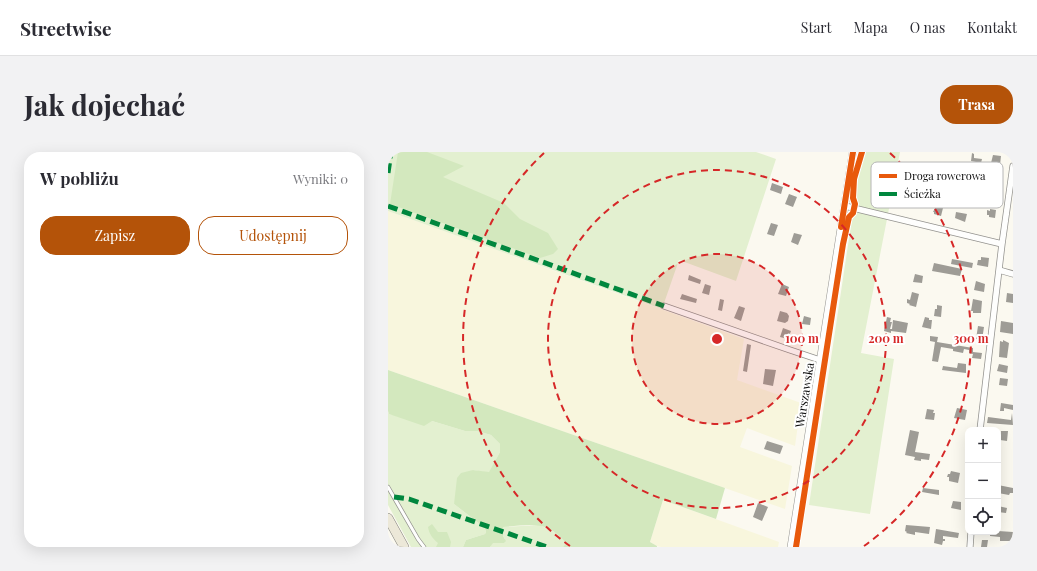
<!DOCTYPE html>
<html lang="pl">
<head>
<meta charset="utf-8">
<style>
	body { margin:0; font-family:"Playfair Display",serif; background:#f2f2f3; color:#2b2b33 }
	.controls { position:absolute; right:12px; bottom:12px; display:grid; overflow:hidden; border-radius:8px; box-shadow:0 4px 16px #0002 }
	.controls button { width:36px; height:36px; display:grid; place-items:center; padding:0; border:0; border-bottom:1px solid #e1e1e2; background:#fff; color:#2b2b33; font:20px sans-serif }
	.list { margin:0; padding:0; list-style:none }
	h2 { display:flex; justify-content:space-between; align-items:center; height:52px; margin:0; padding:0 16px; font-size:17px }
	h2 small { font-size:13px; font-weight:400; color:#7c7c81 }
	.actions { display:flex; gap:8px; padding:12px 16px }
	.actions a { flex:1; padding:9px 0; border:1px solid #b45309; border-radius:16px; text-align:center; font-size:14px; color:#b45309 }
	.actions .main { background:#b45309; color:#fff }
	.icon { flex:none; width:22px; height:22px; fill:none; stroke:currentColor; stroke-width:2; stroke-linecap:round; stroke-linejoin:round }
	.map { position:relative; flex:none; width:625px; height:395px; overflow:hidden; border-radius:16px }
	header { display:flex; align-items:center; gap:24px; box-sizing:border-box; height:56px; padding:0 20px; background:#fff; border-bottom:1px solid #e1e1e2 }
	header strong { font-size:19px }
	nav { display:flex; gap:22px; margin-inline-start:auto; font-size:14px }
	.intro { display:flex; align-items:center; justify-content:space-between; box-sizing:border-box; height:96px; padding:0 24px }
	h1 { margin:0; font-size:28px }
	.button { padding:10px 18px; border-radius:16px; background:#b45309; color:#fff; font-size:14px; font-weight:700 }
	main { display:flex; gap:24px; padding:0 24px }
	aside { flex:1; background:#fff; border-radius:16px; box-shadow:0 4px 16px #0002 }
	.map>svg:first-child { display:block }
</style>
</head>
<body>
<header>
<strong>Streetwise</strong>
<nav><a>Start</a><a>Mapa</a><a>O nas</a><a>Kontakt</a></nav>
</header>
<div class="intro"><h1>Jak dojechać</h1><a class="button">Trasa</a></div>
<main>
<aside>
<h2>W pobliżu<small>Wyniki: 0</small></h2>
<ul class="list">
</ul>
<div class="actions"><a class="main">Zapisz</a><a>Udostępnij</a></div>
</aside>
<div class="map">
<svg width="625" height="395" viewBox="0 0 625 395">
	<rect width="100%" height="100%" fill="#fbf9f0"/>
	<path fill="#f8f6dd" d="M0,59L356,187L349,228L413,251L407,294L359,276L352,295L404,314L397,357L0,218Z
		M275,348L391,390L390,395H273L269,394L262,390Z"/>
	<path fill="#e3f0d0" d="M0,0H368L388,7L348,129L291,108L274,157L0,59Z
		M474,0H512L473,201L506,207L482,362L421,353Z
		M0,259L1,262L44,269L77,279H89L103,283L112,292V300L101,321L85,318L66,352L97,376L98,380L97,382L78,388L75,395H23L0,353Z
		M151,373L171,382L178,391L175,395H102L104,391H116L117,387L115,384V375Z"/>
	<path fill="#d3e8be" d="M10,0H39L76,14L55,25L116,51L132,67L160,81L170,97L165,102L152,106L2,52Z
		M0,218L337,336L328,367L275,348L262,390L269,394V395H175L178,391C159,368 142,373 115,375V384L118,389L116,391H105L102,395H75L78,388L97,382L98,380L97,376L66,352L69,326L73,321L85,318L101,320L112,300V292L103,283L89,279H77L44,269L36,274L1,262L0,259Z
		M44,372L50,380H59L63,390L62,395H48L50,391C45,387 41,382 40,375Z"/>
	<path fill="#9e9c96" d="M584,1L586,2V6L594,7L593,11L583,9Z
		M605,3L613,4L612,13L603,11Z
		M384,31L395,35L393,42L382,38Z
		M401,42L409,45L405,55L397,52Z
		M548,54L555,56L553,64L546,62V60H545Z
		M602,57L608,58L607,66L601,65V63H599V58L602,59Z
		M568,60L579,62L577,70L567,66Z
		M383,71L390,73L386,84L379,82Z
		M406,81L414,83L410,93L403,90Z
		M593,105L601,106L600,115L589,113L590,108H593Z
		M564,107L585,111L584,116L563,112Z
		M546,111L574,117L572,124L544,119Z
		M527,122L535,124L534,131L525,130Z
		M301,123L313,128L312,132L300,128Z
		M588,129L597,132L596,140L586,138Z
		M317,132L323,134L321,143L314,141Z
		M394,132L401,135L398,144L390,142Z
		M524,140L531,142L528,155L521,153L522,152L519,151V147L522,148Z
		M619,141L625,142V151L618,150Z
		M294,142L309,147L308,151L292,147Z
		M332,147L336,148L334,159L330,158Z
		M585,147L594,149L593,161H585V159H583Z
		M549,153L554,154L553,165L546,164L547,157H549Z
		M351,154L357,156L353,169L346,166Z
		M392,159L399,161L401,164L400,169L397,171L389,169Z
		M416,164L423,166L422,173L414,172Z
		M499,165L503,166L502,170H504L502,177H504L505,168L520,171L518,181L503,179V181L496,179Z
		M537,165L541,166V168H544L543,177L534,175Z
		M613,169L625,171V182L612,180Z
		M590,174L596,175L594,188L588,187Z
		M395,176L403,179L400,187L392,185Z
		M542,184L550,185L549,190L585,196V200L594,201L593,207L584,206L585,202L581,201V198L576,197L575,201L565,199V197L553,195L550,210L544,209L547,190L542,189Z
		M615,188L621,191L619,206L611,205L612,189L615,190Z
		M359,192L363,193L359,220L355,219Z
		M570,211L578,212V221L554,218L555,214L569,216Z
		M611,212L620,214L619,221L609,219Z
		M377,217L388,218L385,234L375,232Z
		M612,226L620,227L619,234L611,233Z
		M613,251L625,253V258L616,256V259H612Z
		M569,256L579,258L577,268L566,266Z
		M539,257L546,258L545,261H547L546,268L537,267Z
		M624,261L625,273L599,271L600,265L623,268Z
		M522,278L531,280L527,300L542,302L541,308L533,307V309L526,308L527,305L517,303Z
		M613,279H620L619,289L612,288Z
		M379,289L395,294L392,302L376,297Z
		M563,319L572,321L570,331L561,329V325H559L560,322H562Z
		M610,333L625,336V341H622L621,343L610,341Z
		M535,336L551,338V343L534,340Z
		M565,349L573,350V358L563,356Z
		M370,351L380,355L374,369L365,365Z
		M610,354L619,356L618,361L610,360Z
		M518,373L542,375L541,382L527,380V383L518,381L519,380L517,379Z
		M548,377L571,381L570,386L555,384V387H557V389H555L554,393L546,391Z
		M610,379L625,380L624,389H612V385L602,384V380Z
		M594,388H600L599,395H593Z"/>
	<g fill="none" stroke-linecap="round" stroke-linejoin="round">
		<g stroke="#94938f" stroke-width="4.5">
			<path id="service" d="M0,335L30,387L36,395"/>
		</g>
		<g stroke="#94938f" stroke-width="7">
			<path id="minor" d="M457,54L614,92
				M611,118L625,122
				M276,154L402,198L432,208
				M592,278L614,92L625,14
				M582,395L583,380"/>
		</g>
		<g stroke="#94938f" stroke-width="8">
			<path id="tertiary" d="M403,395L465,0"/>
		</g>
		<g stroke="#81817c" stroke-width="10">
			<path id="primary" d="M0,366L16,395"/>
		</g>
		<use href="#service" stroke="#fefefd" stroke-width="3"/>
		<use href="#minor" stroke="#fefefd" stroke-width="5.5"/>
		<use href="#tertiary" stroke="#fefefd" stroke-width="7"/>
		<use href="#primary" stroke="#ece8d8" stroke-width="9"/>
		<path stroke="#00873e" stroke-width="5" stroke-dasharray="10 5" stroke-linecap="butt" d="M0,21L3,0
			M0,54L276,154
			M6,345L21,347L159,395"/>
		<g stroke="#fff" stroke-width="8">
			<path id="cycleway" d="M453,75L465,0
				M408,395L455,92L461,65L465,61L467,52L465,46L466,27L474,0"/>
		</g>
		<use href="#cycleway" stroke="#e8590c" stroke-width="6"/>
	</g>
	<circle cx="329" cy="187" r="85" fill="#d62828" fill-opacity=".12"/>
	<g fill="none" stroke="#d62828" stroke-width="2" stroke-dasharray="7 5">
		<circle cx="329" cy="187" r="85"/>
		<circle cx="329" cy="187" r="169"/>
		<path d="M182 394A254 254 0 0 1 156 1M502 1A254 254 0 0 1 476 394"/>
	</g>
	<g text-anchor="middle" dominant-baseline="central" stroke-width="4" stroke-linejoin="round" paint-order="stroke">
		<g font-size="12" fill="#0d0d0d" stroke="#fff">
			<text transform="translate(416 243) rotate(-81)">Warszawska</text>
		</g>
	</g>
	<rect x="483" y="10" width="132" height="46" rx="6" fill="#fff" stroke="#b6b6b6" stroke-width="1"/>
	<rect x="491" y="22" width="18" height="4" fill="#e8590c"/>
	<rect x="491" y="40" width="18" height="4" fill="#00873e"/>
	<g font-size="11" fill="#0d0d0d">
		<text x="516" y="28">Droga rowerowa</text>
		<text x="516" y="46">Ścieżka</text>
	</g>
	<circle cx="329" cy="187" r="6" fill="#d62828" stroke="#fff" stroke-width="2"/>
	<g font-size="12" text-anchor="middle" font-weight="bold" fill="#d62828" stroke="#fff" stroke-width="4" stroke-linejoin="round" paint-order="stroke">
		<text x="414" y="191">100 m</text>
		<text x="498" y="191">200 m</text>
		<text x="583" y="191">300 m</text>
	</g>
</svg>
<div class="controls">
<button>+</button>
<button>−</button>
<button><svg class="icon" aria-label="locate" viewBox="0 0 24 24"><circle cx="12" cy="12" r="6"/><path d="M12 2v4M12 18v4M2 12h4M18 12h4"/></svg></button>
</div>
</div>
</main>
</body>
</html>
